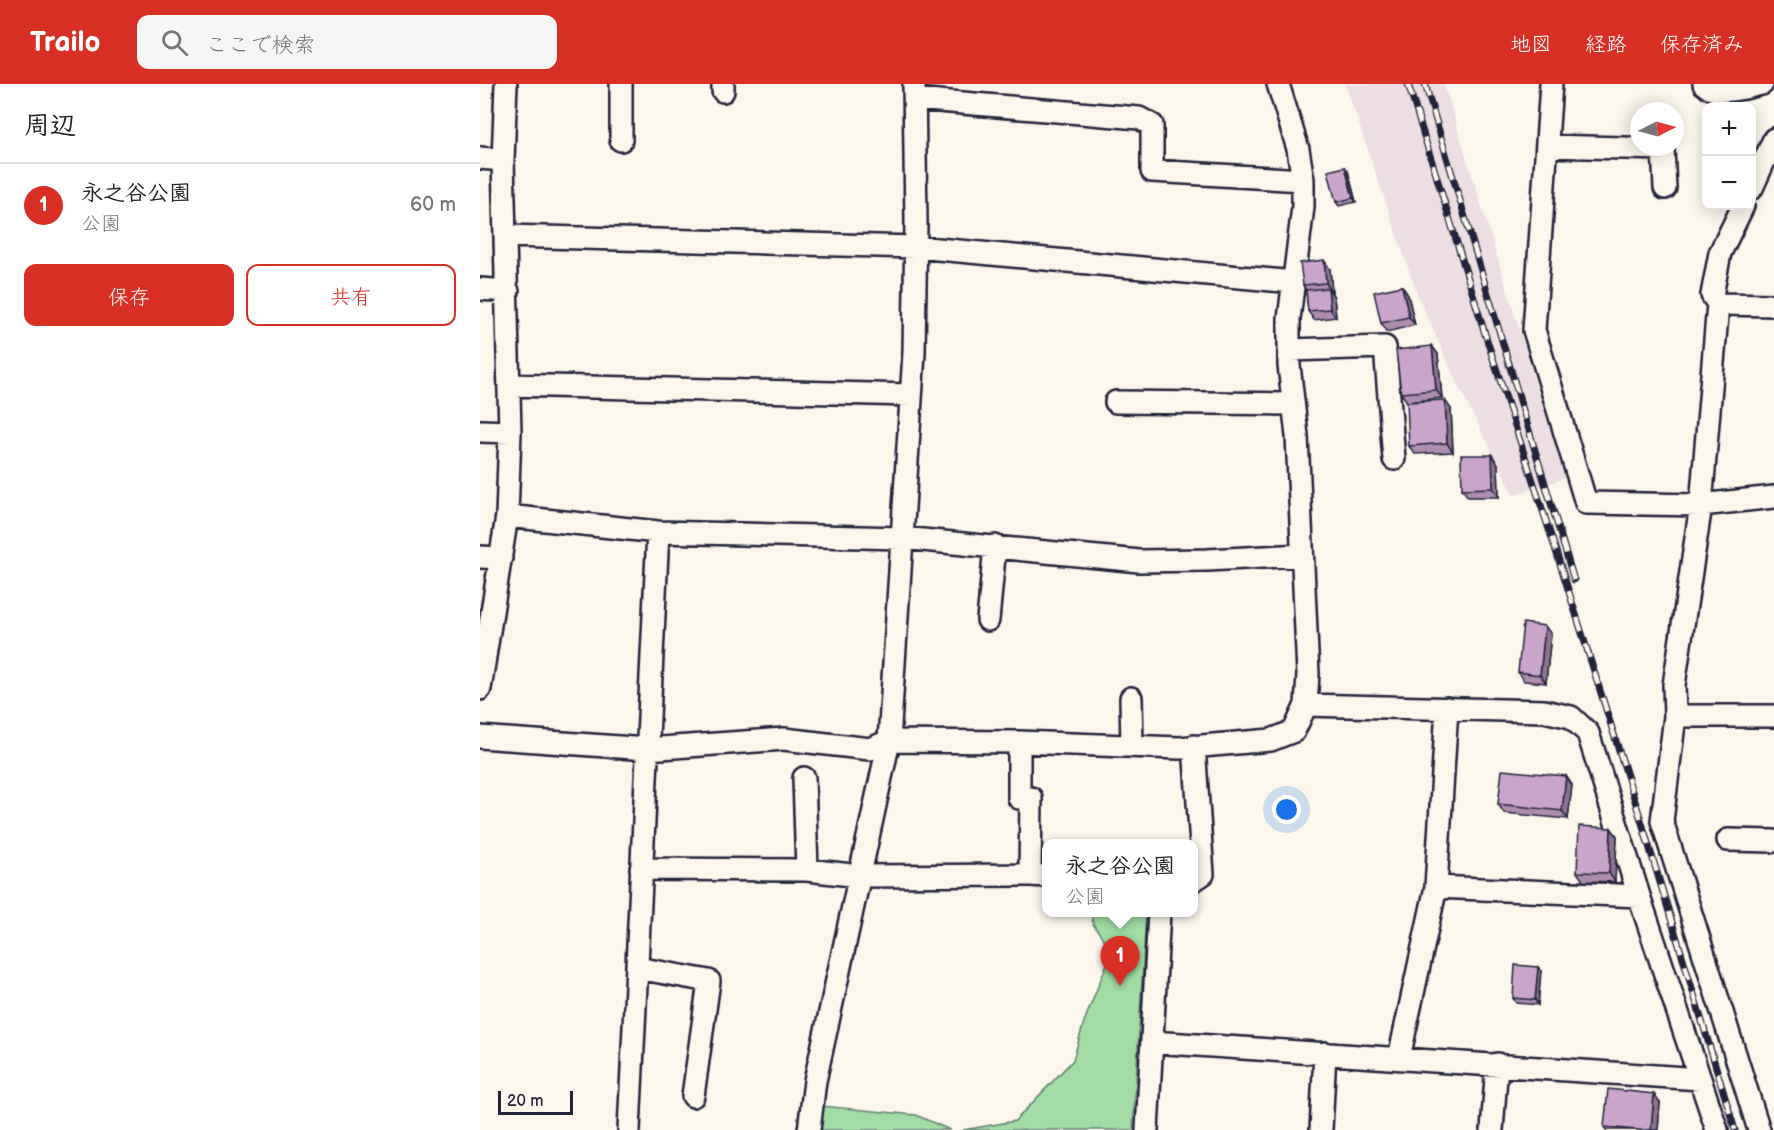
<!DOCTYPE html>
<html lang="ja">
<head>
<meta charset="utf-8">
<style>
	body { margin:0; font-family:"Balsamiq Sans","Klee One",sans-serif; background:#f6f6f6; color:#202124 }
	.controls { position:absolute; right:18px; top:18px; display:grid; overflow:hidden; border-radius:12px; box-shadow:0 3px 15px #0003 }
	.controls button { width:54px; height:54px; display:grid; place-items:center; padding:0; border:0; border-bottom:2px solid #e0e0e0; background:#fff; color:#202124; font:30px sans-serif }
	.compass { position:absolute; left:1150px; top:18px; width:54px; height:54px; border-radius:50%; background:#fff; box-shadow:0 3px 15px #0003; rotate:84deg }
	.scale { position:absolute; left:18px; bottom:15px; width:75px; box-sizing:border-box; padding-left:6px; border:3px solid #22223b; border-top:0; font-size:16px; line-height:21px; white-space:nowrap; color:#22223b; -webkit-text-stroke:4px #fbf7ec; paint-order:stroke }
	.you { position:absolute; left:807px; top:726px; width:21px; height:21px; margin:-15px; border:4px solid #fff; border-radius:50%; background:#1a73e8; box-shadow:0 0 0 9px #1a73e833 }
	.badge { display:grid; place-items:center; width:39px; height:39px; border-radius:50%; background:#d93025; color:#fff; font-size:20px; font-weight:700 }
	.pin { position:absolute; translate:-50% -50px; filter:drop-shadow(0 2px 3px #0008) }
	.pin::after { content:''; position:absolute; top:32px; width:21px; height:18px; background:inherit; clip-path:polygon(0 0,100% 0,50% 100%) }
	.popup { position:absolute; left:562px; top:755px; width:156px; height:78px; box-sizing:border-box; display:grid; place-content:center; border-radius:12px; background:#fff; filter:drop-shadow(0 2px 4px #0005); font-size:20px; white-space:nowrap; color:#757577 }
	.popup b { font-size:22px; color:#202124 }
	.popup::after { content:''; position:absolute; left:50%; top:100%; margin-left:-12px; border:12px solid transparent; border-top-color:#fff }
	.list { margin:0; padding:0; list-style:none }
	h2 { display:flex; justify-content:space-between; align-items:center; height:78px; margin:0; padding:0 24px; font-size:26px }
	h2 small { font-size:20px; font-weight:400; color:#757577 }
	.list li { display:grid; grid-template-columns:39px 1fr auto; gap:18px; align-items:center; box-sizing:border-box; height:84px; padding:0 24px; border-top:2px solid #e0e0e0 }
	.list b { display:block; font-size:22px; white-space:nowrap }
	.list p { margin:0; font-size:20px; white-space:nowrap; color:#757577 }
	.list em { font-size:20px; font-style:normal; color:#757577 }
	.actions { display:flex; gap:12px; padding:18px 24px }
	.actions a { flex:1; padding:14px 0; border:2px solid #d93025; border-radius:12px; text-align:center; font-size:21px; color:#d93025 }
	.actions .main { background:#d93025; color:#fff }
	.icon { flex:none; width:33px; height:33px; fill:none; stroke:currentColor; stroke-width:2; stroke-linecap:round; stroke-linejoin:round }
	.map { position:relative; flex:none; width:1294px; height:1046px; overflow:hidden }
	header { display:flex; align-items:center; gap:36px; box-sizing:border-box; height:84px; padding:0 30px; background:#d93025; color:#fff }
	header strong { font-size:28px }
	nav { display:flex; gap:33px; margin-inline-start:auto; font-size:21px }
	.search { width:420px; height:54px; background:#f6f6f6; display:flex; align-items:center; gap:15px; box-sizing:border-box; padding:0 21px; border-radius:12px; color:#757577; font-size:22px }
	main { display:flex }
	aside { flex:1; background:#fff }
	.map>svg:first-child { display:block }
</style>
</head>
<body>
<header>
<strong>Trailo</strong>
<div class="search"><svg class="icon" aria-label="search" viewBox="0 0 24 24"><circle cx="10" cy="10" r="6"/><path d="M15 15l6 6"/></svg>ここで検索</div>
<nav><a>地図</a><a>経路</a><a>保存済み</a></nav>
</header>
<main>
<aside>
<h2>周辺<small></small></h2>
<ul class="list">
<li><span class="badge">1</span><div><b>永之谷公園</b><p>公園</p></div><em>60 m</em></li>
</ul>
<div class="actions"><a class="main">保存</a><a>共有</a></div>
</aside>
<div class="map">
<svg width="1294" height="1046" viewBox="0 0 1294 1046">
	<rect width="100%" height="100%" fill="#fbf7ec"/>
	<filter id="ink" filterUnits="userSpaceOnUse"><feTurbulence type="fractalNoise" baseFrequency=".0167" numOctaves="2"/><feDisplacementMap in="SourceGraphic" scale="12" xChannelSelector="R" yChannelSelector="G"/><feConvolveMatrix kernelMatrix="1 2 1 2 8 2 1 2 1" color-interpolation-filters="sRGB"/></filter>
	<g filter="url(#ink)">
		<path fill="#ecdee2" d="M865,0H964L1085,394L1034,411L976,297L938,212Z"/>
		<path fill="#a1dda4" stroke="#628070" stroke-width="1.5" d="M611,829H666L653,1046H483L535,1037L593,976L604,938L632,867L613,840Z
			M341,1022L436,1031L470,1046H338Z"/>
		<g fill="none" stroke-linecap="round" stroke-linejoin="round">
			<g stroke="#22223b" stroke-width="26">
				<path id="street" d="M141,0V56
					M1071,0L1054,246L1106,419L1221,421L1294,413
					M1224,0C1238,13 1266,3 1282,0
					M243,7V0
					M435,15L659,34L672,41V87L823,96
					M1067,62L1183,65L1185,104
					M0,74L23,76
					M1272,104L1294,55
					M26,152L436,163L814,198
					M0,205L28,207
					M1238,220L1232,211L1240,169L1263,122
					M809,266L905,263L914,375
					M29,301L431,311
					M636,318L813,320
					M0,347L30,348
					M27,432L178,448L422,454L659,477L727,476L822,471
					M0,473L21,474
					M508,536L515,462
					M0,605L27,432L30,348L23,76L26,0
					M651,614L652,662
					M826,621L1064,627L1091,633L1108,649L1159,812L1237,1046
					M1195,632H1294
					M0,653L167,665L304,655L390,665L409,657L539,658L699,664L791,656L814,647L826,621L828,590L817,352L809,281V235L823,123V96L818,65L798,0
					M539,658V714H551L550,791
					M324,694L327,786
					M1248,756L1294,757
					M161,785L327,786L380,792L550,791L566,792
					M714,796L723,790L714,662
					M956,803L1159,812
					M157,884L229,897L213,1012
					M672,958L1220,995
					M919,974L956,803L967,624
					M149,1046L178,448
					M329,1046L335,997L409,657L434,269L436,137L434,0
					M667,1046L679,828
					M841,1046L845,969
					M1012,1046L1017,980
					M1279,1046L1182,737L1195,632L1194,601L1221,421L1238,220L1294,221"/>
			</g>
			<use href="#street" stroke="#fbf7ec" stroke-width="21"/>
			<g stroke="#22223b" stroke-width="7">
				<path id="rail" d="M928,0L1006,253L1075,464L1162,739L1255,1046
					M945,0L1094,496"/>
			</g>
			<use href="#rail" stroke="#fbf7ec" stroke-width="4.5" stroke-dasharray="14" stroke-linecap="butt"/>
		</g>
		<path fill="#ae8daf" stroke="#22223b" stroke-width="1.5" d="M868,87L876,118L859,122L856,118Z
			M850,185L852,208H851L854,213L856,233L834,236L828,227L826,206L823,201Z
			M922,202L928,211L935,241L907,248L901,239Z
			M952,262L958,270L962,314L927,318L921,309Z
			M971,325L973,368L935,370L929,362Z
			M1012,371L1018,380L1019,413H988L982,405Z
			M1071,550L1066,599L1044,597L1038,588Z
			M1086,692L1092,701L1088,735L1024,729L1018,720Z
			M1131,744L1137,752L1135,798L1103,797L1097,788Z
			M1058,883L1061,887L1058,921L1036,919L1033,914Z
			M1180,1018L1178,1046H1126L1124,1043Z"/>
		<path fill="#8d738e" stroke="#22223b" stroke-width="1.5" d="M865,83L868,87L876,118L873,114Z
			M844,176L850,185L852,208L846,199Z
			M922,202L928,211L935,241L929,233Z
			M848,204L854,213L856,233L850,225Z
			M952,262L958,270L962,314L956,306Z
			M965,316L971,325L973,368L967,359Z
			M1012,371L1018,380L1019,413L1013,404Z
			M1065,542L1071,550L1066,599L1060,591Z
			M1086,692L1092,701L1088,735L1082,727Z
			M1131,744L1137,752L1135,798L1129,789Z
			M1058,883L1061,887L1058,921L1055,916Z
			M1174,1010L1180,1018L1178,1046H1171Z"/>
		<path fill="#caa4cb" stroke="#22223b" stroke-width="1.5" d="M865,83L873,114L856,118L848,87Z
			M844,176L846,199L823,201L820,179Z
			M922,202L929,233L901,239L894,208Z
			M848,204L850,225L828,227L826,206Z
			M952,262L956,306L921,309L916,266Z
			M965,316L967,359L929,362L927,318Z
			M981,371H1012L1013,404L982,405Z
			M1043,539L1065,542L1060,591L1038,588Z
			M1022,686L1086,692L1082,727L1018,720Z
			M1099,742L1131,744L1129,789L1097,788Z
			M1035,881L1058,883L1055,916L1033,914Z
			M1128,1005L1174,1010L1171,1046H1157L1124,1043Z"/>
	</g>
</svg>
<div class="controls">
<button>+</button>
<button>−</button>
</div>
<svg class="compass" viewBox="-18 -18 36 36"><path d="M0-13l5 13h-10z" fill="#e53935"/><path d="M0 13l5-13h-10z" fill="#757577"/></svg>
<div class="scale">20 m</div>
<div class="you"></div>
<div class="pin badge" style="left:640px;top:902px">1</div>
<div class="popup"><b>永之谷公園</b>公園</div>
</div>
</main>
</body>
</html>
